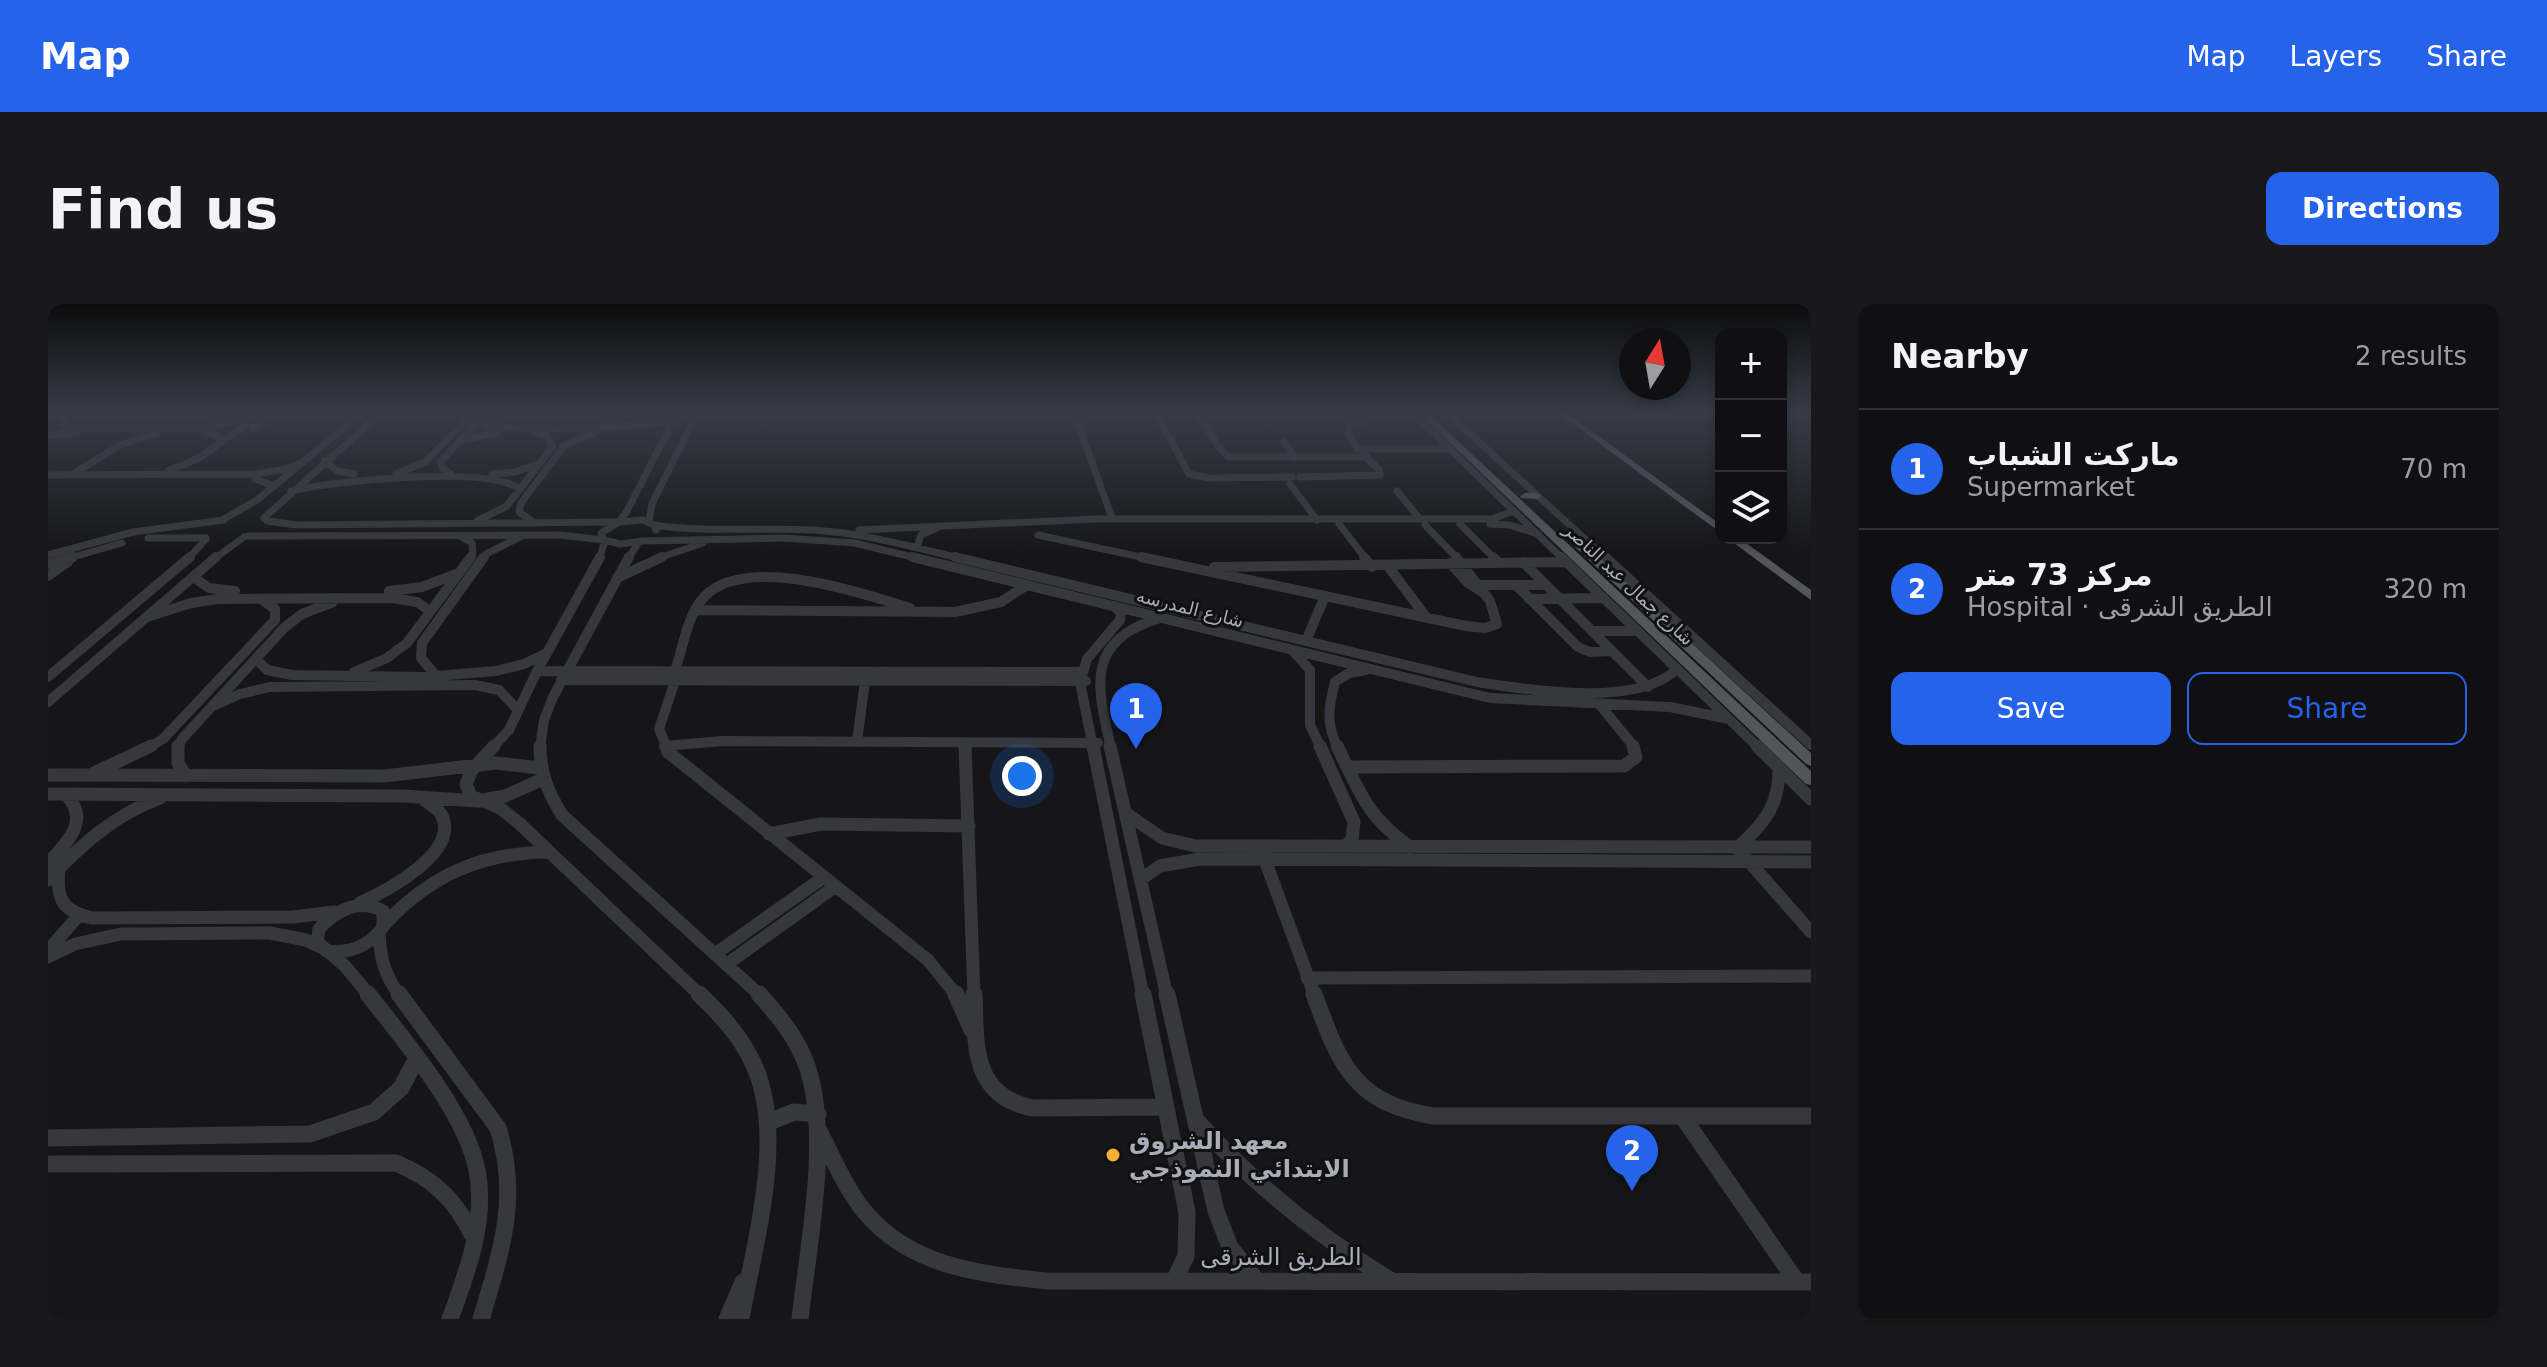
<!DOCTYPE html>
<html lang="en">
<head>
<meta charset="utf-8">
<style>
	body { margin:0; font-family:"DejaVu Sans",Cairo,sans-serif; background:#19191b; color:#f1f3f6 }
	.controls { position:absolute; right:24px; top:24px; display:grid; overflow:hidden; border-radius:16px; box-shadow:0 4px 12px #0003 }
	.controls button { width:72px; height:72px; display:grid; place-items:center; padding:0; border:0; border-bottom:2px solid #303032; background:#101012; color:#f1f3f6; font:40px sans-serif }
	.compass { position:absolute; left:1571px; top:24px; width:72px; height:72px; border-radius:50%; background:#101012; box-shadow:0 4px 12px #0003; rotate:11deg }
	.you { position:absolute; left:974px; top:472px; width:28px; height:28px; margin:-20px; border:6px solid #fff; border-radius:50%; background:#1a73e8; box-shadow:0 0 0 12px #1a73e833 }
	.badge { display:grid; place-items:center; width:52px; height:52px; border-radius:50%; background:#2563eb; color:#fff; font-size:26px; font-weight:700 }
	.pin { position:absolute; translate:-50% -66px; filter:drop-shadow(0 2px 4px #0008) }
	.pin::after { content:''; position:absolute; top:42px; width:28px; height:24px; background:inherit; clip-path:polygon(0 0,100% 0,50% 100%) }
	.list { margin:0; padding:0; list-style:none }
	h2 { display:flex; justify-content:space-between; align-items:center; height:104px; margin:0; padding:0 32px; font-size:34px }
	h2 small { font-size:26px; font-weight:400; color:#9c9d9f }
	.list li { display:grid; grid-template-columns:52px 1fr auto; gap:24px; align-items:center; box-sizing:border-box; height:120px; padding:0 32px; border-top:2px solid #303032 }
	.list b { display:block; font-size:30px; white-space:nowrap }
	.list p { margin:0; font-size:26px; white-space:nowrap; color:#9c9d9f }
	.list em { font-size:26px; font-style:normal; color:#9c9d9f }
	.actions { display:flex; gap:16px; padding:24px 32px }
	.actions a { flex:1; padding:18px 0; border:2px solid #2563eb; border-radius:16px; text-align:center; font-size:28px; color:#2563eb }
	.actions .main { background:#2563eb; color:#fff }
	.icon { flex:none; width:44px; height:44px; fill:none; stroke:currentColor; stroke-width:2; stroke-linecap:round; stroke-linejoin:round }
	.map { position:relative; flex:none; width:1763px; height:1015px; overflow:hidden; border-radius:16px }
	header { display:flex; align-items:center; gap:48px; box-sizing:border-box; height:112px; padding:0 40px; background:#2563eb; color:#fff }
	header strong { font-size:38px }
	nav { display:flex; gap:44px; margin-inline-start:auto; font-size:28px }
	.intro { display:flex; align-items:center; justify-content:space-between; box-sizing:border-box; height:192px; padding:0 48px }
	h1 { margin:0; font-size:56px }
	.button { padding:20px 36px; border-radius:16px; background:#2563eb; color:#fff; font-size:28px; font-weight:700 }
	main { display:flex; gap:48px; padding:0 48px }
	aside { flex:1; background:#101012; border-radius:16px; box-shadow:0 4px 12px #0003 }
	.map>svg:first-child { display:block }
</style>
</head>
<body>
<header>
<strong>Map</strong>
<nav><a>Map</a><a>Layers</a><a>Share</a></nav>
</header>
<div class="intro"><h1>Find us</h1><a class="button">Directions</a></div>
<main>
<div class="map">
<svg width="1763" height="1015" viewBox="0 0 1763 1015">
	<rect width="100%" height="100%" fill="#161618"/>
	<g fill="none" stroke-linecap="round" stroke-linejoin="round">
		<path stroke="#37383d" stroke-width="7" d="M1026,109L1063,211
			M1108,109L1141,170L1161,174L1244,173
			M1147,109C1162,121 1165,142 1181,153H1319
			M1153,109L1215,114L1309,109
			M1365,109L1515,255
			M1399,109L1559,255
			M0,110L14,111L15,120L27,124H157L210,112
			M433,114L440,122C509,128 578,124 646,114
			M1372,115H1324L1303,120L1300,127L1309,144L1314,145H1402
			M205,124L227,109
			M155,128L167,131L174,138
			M0,131L29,129
			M411,137L451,128
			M1236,138L1247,154
			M277,157L289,167L306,170
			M120,167L151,154L200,120
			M25,170L72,141L108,130
			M348,170L377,158L426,109
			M403,170L394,164L392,158L435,112
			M444,170L467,168L492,159
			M0,171L207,170L239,165L255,158
			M1252,173L1332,171L1331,165L1315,151
			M207,175L226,182
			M1242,180L1269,216
			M243,187C285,177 439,161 472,185
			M1349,187L1372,215
			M216,214L333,109
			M176,215L209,196L314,109
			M219,217L249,221L569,218
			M429,217L459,202L505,142L499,132L486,128
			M571,218L595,216L606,221L608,226
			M601,218L604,200L649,109
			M487,219L471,208L473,199L516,142L550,127
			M1291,220L1318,255
			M1412,220L1447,255
			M1442,220L1461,221L1490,230
			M606,221C659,229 712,223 765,226C816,229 865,243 915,255
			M1377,221L1410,255
			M811,226L1048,215H1444L1466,207
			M990,231L1102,255
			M200,232L512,231L556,236
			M412,232L424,239L425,250L421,255
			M100,234H158
			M594,237L736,234L807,239L872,255
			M595,237L572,240L556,236L553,229L571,218L579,207L629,109
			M869,243L873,231L889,224
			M0,251L85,228L176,216
			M18,255L74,239
			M140,255L158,235
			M166,255L196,233
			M435,255L438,250L472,233
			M551,255L557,237
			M580,255L591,238
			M608,255L655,239"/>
		<path stroke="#37383d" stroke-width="10" d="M864,253L1442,394L1622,403L1681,415
			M907,253L1429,378C1481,386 1589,404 1629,365
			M1093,253L1418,322L1437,324L1449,320L1442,297L1408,253
			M1316,253L1324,263
			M1445,253L1450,258
			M1513,253L1711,444
			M1557,253L1763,441
			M1475,258L1600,383
			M1402,259L1419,278L1434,288
			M0,260L25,253
			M1339,261L1379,314
			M1166,263L1519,258
			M0,272L20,258
			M145,273L161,284L187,287
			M569,274L614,253
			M1432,281H1498
			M1468,281L1530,343L1542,348L1564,347
			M341,287L374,283L411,269
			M1481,295L1556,294
			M650,306L907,308L953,298L979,281
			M99,313L143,299L170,295L344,294L369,298L382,307
			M1544,327H1590
			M1258,337L1277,292
			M1245,347L1262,366V421L1273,444
			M208,355L219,366L244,371L376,373L448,367L476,360L497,350
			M489,367L1033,368
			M627,367C635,344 639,311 656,293C697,249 813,289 862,304
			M306,368L339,354L359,339L423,253
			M0,373L142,253
			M389,373L373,354L374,339L436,253
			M513,376L1038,377
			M0,398L168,253
			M1552,401L1587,444
			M163,403L192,390L222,383L427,381L451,386L470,406
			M809,438L817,377
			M917,438V444
			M616,442L675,437L1050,439
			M100,444L115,435L227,316V305L213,295
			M130,444L134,435L236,324L254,310L285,298
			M444,444L461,426L489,367L552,253
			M492,444L496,416L505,393L581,253
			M619,444L611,425L627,377
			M1045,444L1032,378L1039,355L1072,316L1073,309L1066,302
			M1063,444C1049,383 1036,337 1112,314
			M1290,444C1278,420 1280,404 1287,378L1301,369L1318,366"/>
		<path stroke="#37383d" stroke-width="13" d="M130,442V459L138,472
			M446,442L424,466L418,480L423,492L452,504L471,519L653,692
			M492,442C492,470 500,488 514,511L713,692
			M618,442L620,448L880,656L909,692
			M917,442L926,692
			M1045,442L1095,692
			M1062,442L1119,692
			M1272,442L1306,518L1304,535L1298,542
			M1289,442C1312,488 1318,512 1362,543
			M1709,442L1763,495
			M1299,463L1576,462L1588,453L1585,442
			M1731,463C1732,501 1716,520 1689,544L1763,628
			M46,469L103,442
			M0,471L336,472L448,459L492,464
			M0,490L355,492L430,497L457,492L495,475
			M1079,510L1114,534L1147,542L1763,543
			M721,530L773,520L921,522
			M1217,556L1267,692
			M0,559C19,539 43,516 18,491
			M11,565C8,595 14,607 44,614L245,613L286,608
			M1093,575L1112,562L1152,555L1763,558
			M0,576C33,541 66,511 112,494
			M312,599C338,587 414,548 393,510C389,504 380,499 374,494
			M337,620C382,571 434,549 500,548
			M331,629C332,654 337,672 352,692
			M0,647L31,611
			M278,647C302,650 321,642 335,623V607C311,594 288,606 271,625L269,638L297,662L322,692
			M667,650L776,573
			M0,653L27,640L73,630L222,629L258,636L272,643
			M679,660L788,582
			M1259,674L1763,672"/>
		<path stroke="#37383d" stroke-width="17" d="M320,690C356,736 418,809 429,866C439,916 419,969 402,1015
			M351,690L450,824C472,894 453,948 433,1015
			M651,690C672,710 691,730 704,757C740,829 706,939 693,1015
			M711,690C731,712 749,734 759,762C783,832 760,942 752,1015
			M908,690L924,726
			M926,690C928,741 923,792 985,804L1118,803
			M1095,690L1139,908L1138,952L1126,977
			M1119,690L1168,907L1182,943L1209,977
			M1266,690C1291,759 1305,799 1385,812H1763
			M1634,812L1749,978
			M1148,816C1205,880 1269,931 1342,976
			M721,818L746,808L770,810
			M771,827C785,854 797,883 816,907C862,963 932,970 999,977L1763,978
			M0,834L262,830L326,808L353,784L368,756
			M0,860L348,859C384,874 407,895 424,930
			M679,1015L695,978"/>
		<path fill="#53555c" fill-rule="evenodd" d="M1371,109H1380L1763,467V481L1758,480Z
			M1510,109H1519L1673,221V229Z
			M1477,189H1489L1494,192L1489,195L1473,194L1472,192Z
			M1679,234H1691L1763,286V296Z
			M1526,238H1534L1763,449V462L1758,460L1526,242Z"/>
	</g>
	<linearGradient id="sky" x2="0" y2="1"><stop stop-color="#0c0c0d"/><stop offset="0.43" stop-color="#363c48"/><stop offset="1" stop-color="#363c48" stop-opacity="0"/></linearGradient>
	<rect width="1763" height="251" fill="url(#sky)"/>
	<circle fill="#f2b134" stroke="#111113" stroke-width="3" cx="1065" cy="851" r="8"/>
	<g text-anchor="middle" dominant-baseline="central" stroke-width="6" stroke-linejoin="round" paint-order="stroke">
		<g font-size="18" fill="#a8adb8" stroke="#111113">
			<text transform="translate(1581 280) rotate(43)">شارع جمال عبد الناصر</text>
			<text transform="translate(1142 304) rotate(14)">شارع المدرسه</text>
		</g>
		<g font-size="24" font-weight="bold" fill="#a8adb8" stroke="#111113" text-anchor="start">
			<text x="1081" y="837">معهد الشروق<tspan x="1081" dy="28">الابتدائي النموذجي</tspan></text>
		</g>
		<g font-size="24" fill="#a8adb8" stroke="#111113">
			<text x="1233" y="953">الطريق الشرقى</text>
		</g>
	</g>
</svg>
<div class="controls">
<button>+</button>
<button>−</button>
<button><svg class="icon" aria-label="layers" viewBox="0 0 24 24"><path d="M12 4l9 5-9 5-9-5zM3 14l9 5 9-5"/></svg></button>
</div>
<svg class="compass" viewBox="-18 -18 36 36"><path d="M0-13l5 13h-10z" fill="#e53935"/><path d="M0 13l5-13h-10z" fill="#9c9d9f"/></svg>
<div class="you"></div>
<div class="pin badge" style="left:1088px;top:445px">1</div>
<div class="pin badge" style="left:1584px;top:887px">2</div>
</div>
<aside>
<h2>Nearby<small>2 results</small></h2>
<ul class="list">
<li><span class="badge">1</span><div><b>ماركت الشباب</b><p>Supermarket</p></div><em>70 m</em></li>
<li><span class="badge">2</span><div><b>مركز 73 متر</b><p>Hospital · الطريق الشرقى</p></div><em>320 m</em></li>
</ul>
<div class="actions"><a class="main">Save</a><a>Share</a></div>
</aside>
</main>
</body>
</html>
